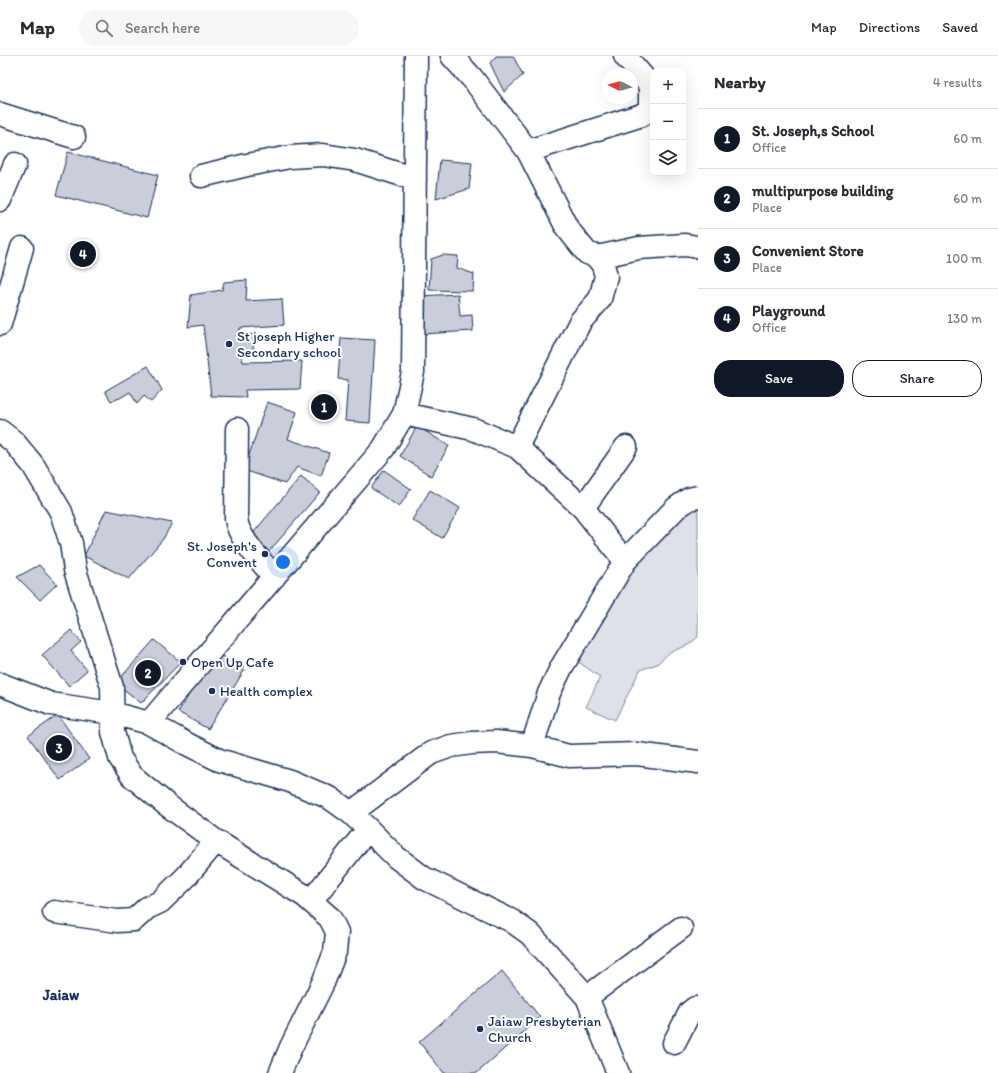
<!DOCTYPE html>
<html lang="en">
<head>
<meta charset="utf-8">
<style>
	body { margin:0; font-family:Itim,sans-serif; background:#f7f7f7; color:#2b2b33 }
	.controls { position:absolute; right:12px; top:12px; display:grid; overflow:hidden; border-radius:8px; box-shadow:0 4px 16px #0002 }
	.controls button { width:36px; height:36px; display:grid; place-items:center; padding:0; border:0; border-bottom:1px solid #e1e1e2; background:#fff; color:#2b2b33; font:20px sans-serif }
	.compass { position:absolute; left:602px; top:12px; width:36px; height:36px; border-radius:50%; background:#fff; box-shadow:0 4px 16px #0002; rotate:276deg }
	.you { position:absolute; left:283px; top:506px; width:14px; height:14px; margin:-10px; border:3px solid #fff; border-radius:50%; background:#1a73e8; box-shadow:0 0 0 6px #1a73e833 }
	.badge { display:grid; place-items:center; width:26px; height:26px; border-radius:50%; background:#111827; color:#fff; font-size:13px; font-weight:700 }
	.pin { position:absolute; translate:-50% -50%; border:2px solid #fff; box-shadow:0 1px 4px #0006 }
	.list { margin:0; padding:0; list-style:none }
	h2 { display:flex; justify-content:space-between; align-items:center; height:52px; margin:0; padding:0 16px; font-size:17px }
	h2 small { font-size:13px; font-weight:400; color:#7c7c81 }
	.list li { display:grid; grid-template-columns:26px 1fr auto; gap:12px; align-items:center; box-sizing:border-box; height:60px; padding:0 16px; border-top:1px solid #e1e1e2 }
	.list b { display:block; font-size:15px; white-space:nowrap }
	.list p { margin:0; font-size:13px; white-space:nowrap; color:#7c7c81 }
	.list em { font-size:13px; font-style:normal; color:#7c7c81 }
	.actions { display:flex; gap:8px; padding:12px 16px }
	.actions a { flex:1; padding:9px 0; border:1px solid #111827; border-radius:16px; text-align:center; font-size:14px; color:#111827 }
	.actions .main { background:#111827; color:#fff }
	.icon { flex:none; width:22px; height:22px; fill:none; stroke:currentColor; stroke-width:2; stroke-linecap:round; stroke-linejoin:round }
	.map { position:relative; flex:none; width:698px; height:1017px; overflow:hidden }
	header { display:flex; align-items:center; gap:24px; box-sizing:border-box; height:56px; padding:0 20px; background:#fff; border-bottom:1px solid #e1e1e2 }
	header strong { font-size:19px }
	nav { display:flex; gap:22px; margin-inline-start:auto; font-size:14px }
	.search { width:280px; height:36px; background:#f7f7f7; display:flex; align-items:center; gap:10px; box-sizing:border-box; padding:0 14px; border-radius:22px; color:#7c7c81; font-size:15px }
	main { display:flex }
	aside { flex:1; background:#fff }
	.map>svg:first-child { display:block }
</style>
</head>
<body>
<header>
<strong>Map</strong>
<div class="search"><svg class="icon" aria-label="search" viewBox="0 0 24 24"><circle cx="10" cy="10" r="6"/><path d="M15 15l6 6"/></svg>Search here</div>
<nav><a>Map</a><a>Directions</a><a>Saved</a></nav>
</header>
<main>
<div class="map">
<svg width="698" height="1017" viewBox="0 0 698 1017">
	<rect width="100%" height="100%" fill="#fff"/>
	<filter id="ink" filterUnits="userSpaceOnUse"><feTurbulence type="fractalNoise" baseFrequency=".025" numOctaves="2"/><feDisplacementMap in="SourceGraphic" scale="8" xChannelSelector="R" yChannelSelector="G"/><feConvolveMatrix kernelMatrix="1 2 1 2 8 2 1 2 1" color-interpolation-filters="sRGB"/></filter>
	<g filter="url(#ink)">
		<path fill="#dee1e7" stroke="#7c88a2" d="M698,448V581L688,589L669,597L657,608L640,614L615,664L586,651L600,621L574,603L606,545L667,470Z"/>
		<path fill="#caceda" stroke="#1b2f5e" d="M496,0H513L523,19L504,36L490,7Z
			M68,96L158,119L147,162L56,139Z
			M440,104L472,107L469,133L436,143Z
			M443,199L458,200L457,212L474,218L473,235L429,234L431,203Z
			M247,224L246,245L282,243L284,269L240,272V280L254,278L253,296L241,298L243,306L302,305L300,333L245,334L246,341L211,340L203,269L188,271L191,239L222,234L224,226Z
			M458,238L460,260L472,259L473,275L422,278L419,240Z
			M341,282L375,284L370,367L345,365L348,324L338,323Z
			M148,310L162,334L151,346L144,340L137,348L130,336L120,342L111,345L105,335Z
			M267,346L297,356L288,383L329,397L321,420L297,411L285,428L244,414Z
			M417,370L449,390L431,420L400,400Z
			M384,414L411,433L399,451L371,432Z
			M301,420L320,436L267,498L249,482Z
			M430,434L460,452L442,482L412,464Z
			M106,454L172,467L163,483L129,523L84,500Z
			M39,509L57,528L40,544L17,521Z
			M71,574L81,586L71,595L87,614L69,630L42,599Z
			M154,584L181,606L141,647L116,627Z
			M216,596L245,613L208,673L178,656Z
			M58,659L89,703L60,724L28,680Z
			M502,915L540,961L477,1017H444L419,986Z"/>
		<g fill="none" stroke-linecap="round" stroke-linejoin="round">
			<g stroke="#1b2f5e" stroke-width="25">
				<path id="minor" d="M452,0L472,22L528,95L567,172L587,197L596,200H602L639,192L685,189L698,191
					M0,58L74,81
					M528,95L642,59L650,52V30L643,21L625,0
					M201,120L247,109L290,101L323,99L355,104L415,123
					M0,144L15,108
					M0,268L22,192
					M404,358L473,373L517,391L583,452L625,505
					M237,373L236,463C239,484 261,504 274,521
					M0,375L14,386L33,409L61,456L71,487L75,514L112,631L113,676L120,702L132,720L167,749L216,785L305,840L330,862L337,876L335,896L323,927L291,991L280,1017
					M517,391L580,266L600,243L606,220L603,209L596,200
					M583,452L626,391
					M0,628L51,648L112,657L149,667L187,688L219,704L290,725L330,742L351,757L368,773L396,801L424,822L512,865L530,878L587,941L618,1017
					M149,667L383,393L404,358L413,316L416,0
					M532,690L549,637L561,612L625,505L676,452L689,443L698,441
					M351,757L431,697L451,690L472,687L496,686L532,690L569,700L637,698L698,706
					M311,845L368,773
					M54,856L117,865L134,864L147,852L160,846L185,822L216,785
					M587,941L681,872
					M674,987L690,956L695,952H698"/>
			</g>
			<use href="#minor" stroke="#fff" stroke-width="22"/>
		</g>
	</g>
	<g fill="#1b2f5e" stroke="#fff" stroke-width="1.5">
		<circle cx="229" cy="288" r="4"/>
		<circle cx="265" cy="498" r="4"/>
		<circle cx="183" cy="606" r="4"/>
		<circle cx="212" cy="635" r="4"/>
		<circle cx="480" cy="973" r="4"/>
	</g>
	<g text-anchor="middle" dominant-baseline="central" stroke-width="4" stroke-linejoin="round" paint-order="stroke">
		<g font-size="14" fill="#1b2f5e" stroke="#fff" text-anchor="start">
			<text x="237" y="280">St joseph Higher<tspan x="237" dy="16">Secondary school</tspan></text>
			<text x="257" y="490" text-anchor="end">St. Joseph's<tspan x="257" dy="16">Convent</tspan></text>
			<text x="191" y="606">Open Up Cafe</text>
			<text x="220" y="635">Health complex</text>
			<text x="488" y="965">Jaiaw Presbyterian<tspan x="488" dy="16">Church</tspan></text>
		</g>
		<g font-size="15" font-weight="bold" fill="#1b2f5e" stroke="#fff">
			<text x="61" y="939">Jaiaw</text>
		</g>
	</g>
</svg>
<div class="controls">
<button>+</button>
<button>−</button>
<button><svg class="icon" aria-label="layers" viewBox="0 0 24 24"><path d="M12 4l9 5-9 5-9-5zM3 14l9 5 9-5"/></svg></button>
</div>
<svg class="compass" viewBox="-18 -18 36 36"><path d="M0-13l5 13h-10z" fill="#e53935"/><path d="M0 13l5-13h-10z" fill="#7c7c81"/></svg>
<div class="you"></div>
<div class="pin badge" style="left:324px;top:351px">1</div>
<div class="pin badge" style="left:148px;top:617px">2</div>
<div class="pin badge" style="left:59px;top:692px">3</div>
<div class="pin badge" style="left:83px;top:198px">4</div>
</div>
<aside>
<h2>Nearby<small>4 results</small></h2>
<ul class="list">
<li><span class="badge">1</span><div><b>St. Joseph,s School</b><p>Office</p></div><em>60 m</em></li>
<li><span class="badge">2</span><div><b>multipurpose building</b><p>Place</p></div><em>60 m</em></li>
<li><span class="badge">3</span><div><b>Convenient Store</b><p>Place</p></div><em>100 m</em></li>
<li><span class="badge">4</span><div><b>Playground</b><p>Office</p></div><em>130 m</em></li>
</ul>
<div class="actions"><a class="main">Save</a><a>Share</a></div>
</aside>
</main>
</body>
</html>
